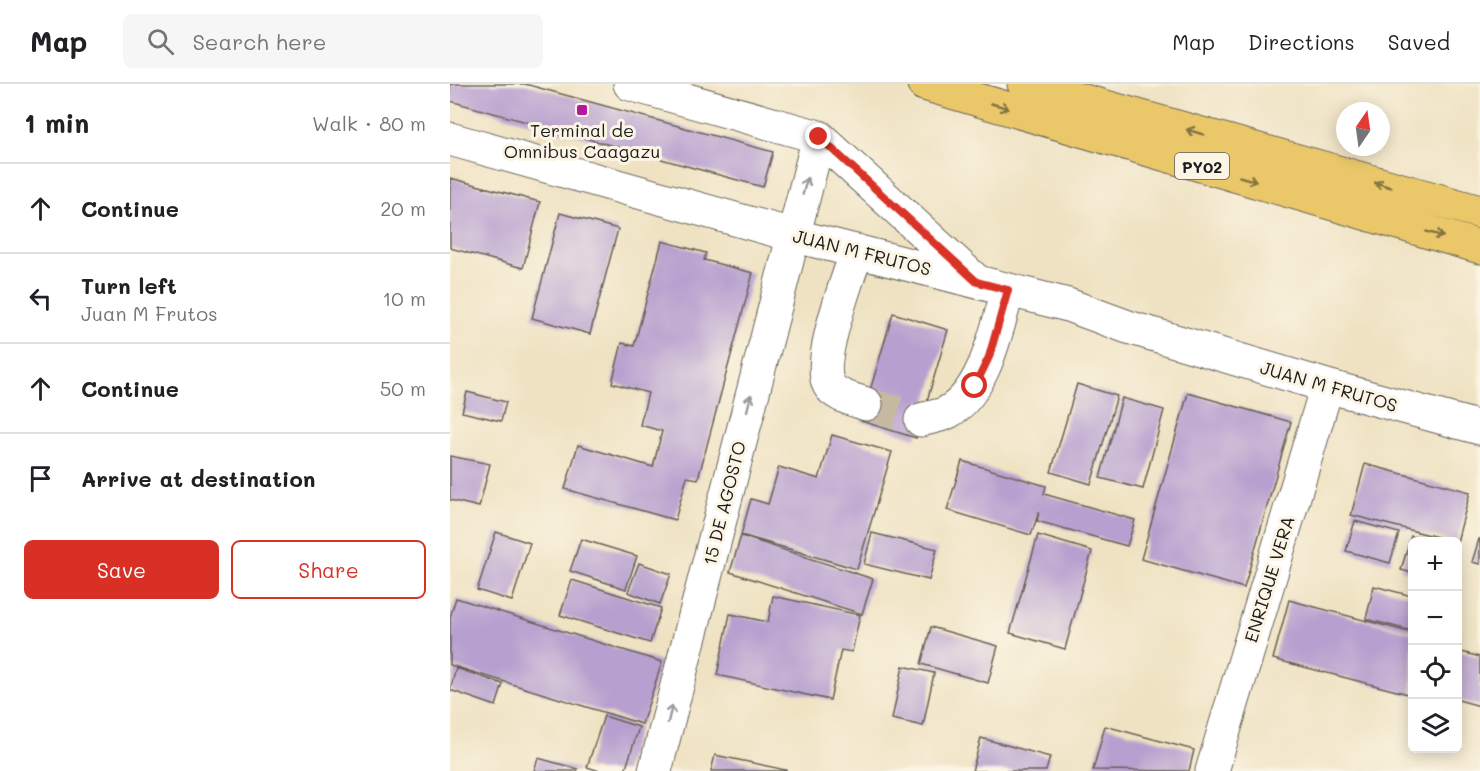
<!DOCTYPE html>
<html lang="en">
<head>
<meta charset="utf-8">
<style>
	body { margin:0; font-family:Mali,sans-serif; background:#f6f6f6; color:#202124 }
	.controls { position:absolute; right:18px; bottom:18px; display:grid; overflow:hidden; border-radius:9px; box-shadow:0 3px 15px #0003 }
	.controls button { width:54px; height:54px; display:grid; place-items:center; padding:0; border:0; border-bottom:2px solid #e0e0e0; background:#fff; color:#202124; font:30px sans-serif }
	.compass { position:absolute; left:886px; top:18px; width:54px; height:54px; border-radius:50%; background:#fff; box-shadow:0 3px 15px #0003; rotate:13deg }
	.stop { position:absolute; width:18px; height:18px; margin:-14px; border:4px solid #d93025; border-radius:50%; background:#fff }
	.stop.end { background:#d93025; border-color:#fff; box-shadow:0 2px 6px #0008 }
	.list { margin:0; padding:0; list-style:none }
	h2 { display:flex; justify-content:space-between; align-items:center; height:78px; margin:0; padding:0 24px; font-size:26px }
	h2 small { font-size:20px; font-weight:400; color:#757577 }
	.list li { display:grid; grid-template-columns:39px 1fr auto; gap:18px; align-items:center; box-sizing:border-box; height:90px; padding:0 24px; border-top:2px solid #e0e0e0 }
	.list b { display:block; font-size:22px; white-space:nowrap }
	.list p { margin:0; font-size:20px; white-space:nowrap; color:#757577 }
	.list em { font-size:20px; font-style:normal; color:#757577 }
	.actions { display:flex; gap:12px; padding:18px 24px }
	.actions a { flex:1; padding:14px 0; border:2px solid #d93025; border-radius:9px; text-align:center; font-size:21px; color:#d93025 }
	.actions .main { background:#d93025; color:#fff }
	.icon { flex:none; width:33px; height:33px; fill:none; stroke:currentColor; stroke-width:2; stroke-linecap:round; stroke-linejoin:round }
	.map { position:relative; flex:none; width:1030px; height:687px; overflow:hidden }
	header { display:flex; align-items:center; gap:36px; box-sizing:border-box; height:84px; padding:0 30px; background:#fff; border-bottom:2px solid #e0e0e0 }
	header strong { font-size:28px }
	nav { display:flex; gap:33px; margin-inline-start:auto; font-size:21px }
	.search { width:420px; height:54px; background:#f6f6f6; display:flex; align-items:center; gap:15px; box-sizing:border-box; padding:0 21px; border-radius:9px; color:#757577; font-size:22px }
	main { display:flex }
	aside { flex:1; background:#fff }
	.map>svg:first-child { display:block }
</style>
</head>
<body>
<header>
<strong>Map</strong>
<div class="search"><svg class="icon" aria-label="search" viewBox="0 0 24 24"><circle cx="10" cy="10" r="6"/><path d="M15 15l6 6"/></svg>Search here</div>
<nav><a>Map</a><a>Directions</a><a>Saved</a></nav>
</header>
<main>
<aside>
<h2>1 min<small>Walk · 80 m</small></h2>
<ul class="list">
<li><svg class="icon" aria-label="ahead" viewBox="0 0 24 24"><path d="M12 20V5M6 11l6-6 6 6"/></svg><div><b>Continue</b></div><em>20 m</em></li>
<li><svg class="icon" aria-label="left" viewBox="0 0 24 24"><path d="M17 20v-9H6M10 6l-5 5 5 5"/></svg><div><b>Turn left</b><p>Juan M Frutos</p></div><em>10 m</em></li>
<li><svg class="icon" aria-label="ahead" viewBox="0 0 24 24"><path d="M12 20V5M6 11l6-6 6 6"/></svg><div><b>Continue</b></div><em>50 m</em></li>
<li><svg class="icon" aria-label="arrive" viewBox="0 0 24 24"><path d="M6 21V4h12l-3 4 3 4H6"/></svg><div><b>Arrive at destination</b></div></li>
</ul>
<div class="actions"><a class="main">Save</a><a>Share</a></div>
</aside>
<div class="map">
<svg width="1030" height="687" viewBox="0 0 1030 687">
	<rect width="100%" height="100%" fill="#fcf5e5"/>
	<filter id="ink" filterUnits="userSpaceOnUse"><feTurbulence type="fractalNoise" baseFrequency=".0167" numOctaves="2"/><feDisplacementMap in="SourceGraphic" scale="12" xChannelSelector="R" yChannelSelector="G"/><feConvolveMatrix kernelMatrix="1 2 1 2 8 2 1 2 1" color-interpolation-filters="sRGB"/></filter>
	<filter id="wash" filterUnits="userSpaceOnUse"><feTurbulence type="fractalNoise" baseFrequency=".008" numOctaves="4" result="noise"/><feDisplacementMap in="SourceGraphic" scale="24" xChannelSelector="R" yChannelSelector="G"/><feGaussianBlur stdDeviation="1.35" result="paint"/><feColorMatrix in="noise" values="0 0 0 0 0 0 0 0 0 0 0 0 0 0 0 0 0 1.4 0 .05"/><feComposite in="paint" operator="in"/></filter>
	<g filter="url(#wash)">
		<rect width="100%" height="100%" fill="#efe2c2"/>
		<g id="blocks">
			<path fill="#b7a0cf" d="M0,0H75L323,68L313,103L0,17Z
				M0,94L90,118L73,184L0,164Z
				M110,129L168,145L140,250L82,234Z
				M212,157L256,169L254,176L303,189L248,395L237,393L225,436L115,405L128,361L203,383L212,347L190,341L198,309L162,299L172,259L184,262Z
				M443,229L498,246L466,354L411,337Z
				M627,300L667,312L641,400L601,388Z
				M17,308L56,318L51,337L12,328Z
				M738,309L841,338L794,504L691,475Z
				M672,314L714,326L693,405L650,394Z
				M382,351L442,368L407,485L291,451L301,415L318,420L329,383L369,395Z
				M0,372L40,380L29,423L0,416Z
				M512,377L596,402L594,410L685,436L677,462L587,437L589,428L581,451L497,426Z
				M915,380L1020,408L1007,458L901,431Z
				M905,437L949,449L940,479L896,467Z
				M46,448L80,459L62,517L27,506Z
				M422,449L487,465L479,496L414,480Z
				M588,451L642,467L615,565L560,549Z
				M291,452L423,495L412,530L280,488Z
				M961,452L978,457L962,458V489L951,486Z
				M131,455L187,472L176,505L120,487Z
				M1029,455H1030V480L1022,478Z
				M189,479L221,490L210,520L178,508Z
				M122,496L211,524L200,559L110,531Z
				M924,502L962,512V547L916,535Z
				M323,512L410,531L402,568L391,566L380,616L267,591L280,530L318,538Z
				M6,514L212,578L192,640L0,581V533Z
				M839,516L962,549V611L823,575Z
				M481,543L548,562L538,599L471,580Z
				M1008,567L1030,573V622L1008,616Z
				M453,582L484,589L473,642L442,635Z
				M6,584L53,600L46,622L0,606Z
				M154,632L189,643L175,687H150L137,683Z
				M655,642L744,666L739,687L643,686Z
				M531,654L600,673L596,687H522Z
				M265,671L336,686V687H261Z
				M88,674L128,685L127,687H84Z"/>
		</g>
	</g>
	<g filter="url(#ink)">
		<use href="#blocks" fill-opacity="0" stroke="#666156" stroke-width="1.5"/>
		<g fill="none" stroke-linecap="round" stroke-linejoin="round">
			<path stroke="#c5baa1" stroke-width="33" stroke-dasharray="33 16" stroke-linecap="butt" d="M416,320L471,336"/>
			<g stroke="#666156" stroke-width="35">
				<path id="minor" d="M180,0L369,53L524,195
					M0,55L342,151L618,221L678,243L877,302L1030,344
					M407,167C398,194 366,278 379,301C385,312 405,316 416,320
					M471,336C480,333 491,332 498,328C535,308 547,243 558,206
					M205,687L369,53
					M762,687L877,302"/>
			</g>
			<g stroke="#666156" stroke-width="35">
				<path id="highway" d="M474,0L1030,163
					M574,0L1030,128"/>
			</g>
			<use href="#minor" stroke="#fff" stroke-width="33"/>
			<use href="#highway" stroke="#eac769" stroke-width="33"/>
		</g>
		<defs><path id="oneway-shaft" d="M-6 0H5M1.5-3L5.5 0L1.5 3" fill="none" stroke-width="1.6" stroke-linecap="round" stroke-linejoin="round" transform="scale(1.5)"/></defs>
		<g stroke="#837242">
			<use href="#oneway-shaft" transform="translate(550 22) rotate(16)"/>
			<use href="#oneway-shaft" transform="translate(745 48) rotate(-164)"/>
			<use href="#oneway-shaft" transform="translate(798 95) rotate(16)"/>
			<use href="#oneway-shaft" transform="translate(933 101) rotate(-164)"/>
			<use href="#oneway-shaft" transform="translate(985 150) rotate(16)"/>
		</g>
		<g stroke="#999">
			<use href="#oneway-shaft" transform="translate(355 102) rotate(-75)"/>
			<use href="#oneway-shaft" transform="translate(299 319) rotate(-76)"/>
			<use href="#oneway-shaft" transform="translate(220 630) rotate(-76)"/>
		</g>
	</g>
	<g fill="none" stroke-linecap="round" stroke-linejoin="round" filter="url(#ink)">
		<path stroke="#d93025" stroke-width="8" d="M369,53L527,198L558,206L539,273L525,302"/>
	</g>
	<rect fill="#b5179e" stroke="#fcf5e5" stroke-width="2" x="126" y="20" width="12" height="12" rx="3"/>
	<g text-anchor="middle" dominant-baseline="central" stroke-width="6" stroke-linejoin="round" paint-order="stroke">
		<rect fill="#fcf5e5" stroke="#5f5d58" stroke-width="1.5" x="725" y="69" width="54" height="26" rx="4.5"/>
		<g font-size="16" font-weight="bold" fill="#1c1c1c">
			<text x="752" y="82">PY02</text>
		</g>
		<g font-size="18" fill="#1c1c1c" stroke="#fcf5e5">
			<text x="132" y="46">Terminal de<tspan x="132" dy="21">Omnibus Caagazu</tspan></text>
		</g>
		<g font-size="18" fill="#1c1c1c" stroke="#fcf5e5">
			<text transform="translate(412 168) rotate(14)">JUAN M FRUTOS</text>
			<text transform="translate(879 302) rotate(16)">JUAN M FRUTOS</text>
			<text transform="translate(274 419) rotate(-76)">15 DE AGOSTO</text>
			<text transform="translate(819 495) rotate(-73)">ENRIQUE VERA</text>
		</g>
	</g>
</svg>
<div class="controls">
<button>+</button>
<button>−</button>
<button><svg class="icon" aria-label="locate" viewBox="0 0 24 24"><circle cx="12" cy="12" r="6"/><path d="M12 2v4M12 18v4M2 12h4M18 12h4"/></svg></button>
<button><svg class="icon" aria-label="layers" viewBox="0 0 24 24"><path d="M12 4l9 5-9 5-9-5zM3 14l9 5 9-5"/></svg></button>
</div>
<svg class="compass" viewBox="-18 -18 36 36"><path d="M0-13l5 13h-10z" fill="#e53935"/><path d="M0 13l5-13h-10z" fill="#757577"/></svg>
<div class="stop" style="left:525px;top:302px"></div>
<div class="stop end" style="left:369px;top:53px"></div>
</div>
</main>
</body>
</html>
